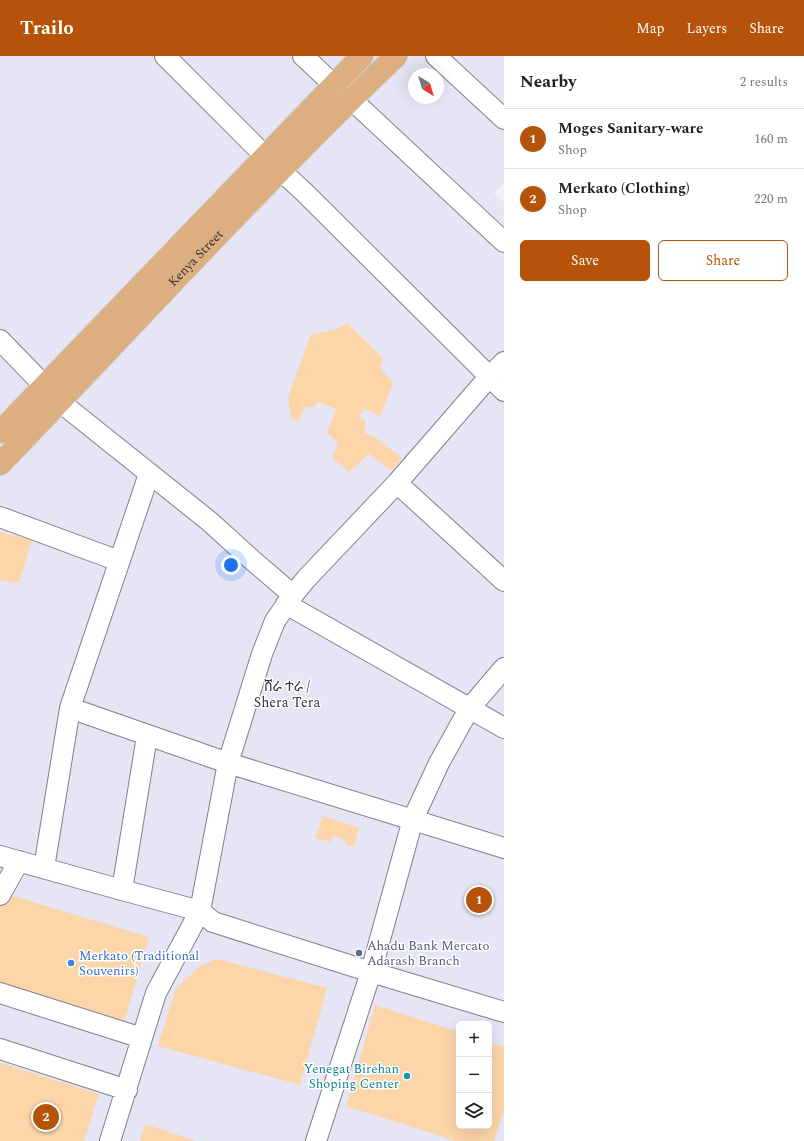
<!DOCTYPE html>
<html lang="en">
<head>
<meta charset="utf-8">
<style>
	body { margin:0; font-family:Spectral,"Noto Sans Ethiopic",serif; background:#f2f2f2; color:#222 }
	.controls { position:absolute; right:12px; bottom:12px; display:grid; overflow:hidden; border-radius:6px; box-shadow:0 4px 16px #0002 }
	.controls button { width:36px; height:36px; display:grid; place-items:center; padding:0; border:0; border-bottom:1px solid #e0e0e0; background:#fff; color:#222; font:20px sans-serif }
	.compass { position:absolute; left:408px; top:12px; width:36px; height:36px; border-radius:50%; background:#fff; box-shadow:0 4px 16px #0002; rotate:142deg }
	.you { position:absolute; left:231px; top:509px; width:14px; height:14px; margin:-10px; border:3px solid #fff; border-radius:50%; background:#1a73e8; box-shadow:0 0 0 6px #1a73e833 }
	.badge { display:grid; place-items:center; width:26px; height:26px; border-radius:50%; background:#b45309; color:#fff; font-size:13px; font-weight:700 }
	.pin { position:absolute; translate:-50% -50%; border:2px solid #fff; box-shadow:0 1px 4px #0006 }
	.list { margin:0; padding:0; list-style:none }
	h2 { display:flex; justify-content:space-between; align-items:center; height:52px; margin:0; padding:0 16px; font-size:17px }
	h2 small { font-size:13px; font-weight:400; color:#767676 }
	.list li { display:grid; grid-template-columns:26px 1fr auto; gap:12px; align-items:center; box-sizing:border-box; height:60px; padding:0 16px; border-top:1px solid #e0e0e0 }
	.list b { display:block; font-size:15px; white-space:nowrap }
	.list p { margin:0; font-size:13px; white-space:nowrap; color:#767676 }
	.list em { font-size:13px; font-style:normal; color:#767676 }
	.actions { display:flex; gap:8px; padding:12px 16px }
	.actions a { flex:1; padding:9px 0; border:1px solid #b45309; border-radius:6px; text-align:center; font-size:14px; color:#b45309 }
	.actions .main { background:#b45309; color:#fff }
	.icon { flex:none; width:22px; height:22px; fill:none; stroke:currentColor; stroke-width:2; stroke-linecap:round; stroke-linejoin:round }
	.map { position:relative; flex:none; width:504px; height:1085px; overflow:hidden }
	header { display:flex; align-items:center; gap:24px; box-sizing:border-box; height:56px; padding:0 20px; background:#b45309; color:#fff }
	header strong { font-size:19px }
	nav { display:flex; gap:22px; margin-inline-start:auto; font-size:14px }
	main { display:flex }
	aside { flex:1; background:#fff }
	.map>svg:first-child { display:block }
</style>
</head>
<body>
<header>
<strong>Trailo</strong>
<nav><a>Map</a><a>Layers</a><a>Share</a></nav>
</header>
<main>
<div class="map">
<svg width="504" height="1085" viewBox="0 0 504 1085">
	<rect width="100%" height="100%" fill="#f1f1fb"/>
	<path fill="#e5e5f6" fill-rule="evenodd" d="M0,0H504V127L494,137L504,146V1085H0V389L232,150L49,334L0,284ZM414,18H438V42H414ZM459,968H489V1070H459Z
		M0,288L47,336L0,383Z"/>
	<path fill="#fcd5a9" d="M347,267L383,302L380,312L393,327L380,361L364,352L359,362L366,365L365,377L375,381L402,402L392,415L369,398L349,416L332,402L338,386L327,377L336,353L318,346L313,352L306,350L298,365L291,363L288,341L311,278L336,274Z
		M0,476L32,484L19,527L0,524Z
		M323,760L359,772L354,791L345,788L346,785L333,779L330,786L320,783H315Z
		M0,836L149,881L123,970L0,932Z
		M217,903L327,932L300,1029L158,990L175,934L201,909Z
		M375,949L459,976V1070H489V986L504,991V1054L494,1085H456L346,1050Z
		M0,1007L99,1038L84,1085H0Z
		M145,1068L196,1085H140Z"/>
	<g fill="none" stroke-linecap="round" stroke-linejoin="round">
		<g stroke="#808189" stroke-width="22">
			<path id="minor" d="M165,0L265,100L304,136L504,335
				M303,0L334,29
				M436,0L504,63
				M351,43L504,186
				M0,284L60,346L209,465L251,503L293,539
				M397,427L504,525
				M0,461L119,505
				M286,548L504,672
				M70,652L228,707L504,792
				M0,800L122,834L200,855L213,866L371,916L504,956
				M44,812L70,652L149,418
				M122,834L147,680
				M0,839L19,805
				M0,937L142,982
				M0,993L127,1034
				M110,1085L156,937L200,855L228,707L262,598L275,565L293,539L306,523L397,427L489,321L504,306
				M316,1085L371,916L413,763L439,707L469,653L504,612"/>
		</g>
		<g stroke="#cfcfd0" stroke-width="24">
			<g id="major">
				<path d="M0,376L362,0"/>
				<path id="s1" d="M0,408C131,272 259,131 396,0"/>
			</g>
		</g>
		<use href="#minor" stroke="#fff" stroke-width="20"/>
		<use href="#major" stroke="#ddae7f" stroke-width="22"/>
	</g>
	<circle fill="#5c6f8a" stroke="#fff" stroke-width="1.5" cx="359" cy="897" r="4"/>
	<circle fill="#3f7fe0" stroke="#fff" stroke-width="1.5" cx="71" cy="907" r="4"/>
	<circle fill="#0f9aa8" stroke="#fff" stroke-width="1.5" cx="407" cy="1020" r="4"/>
	<g text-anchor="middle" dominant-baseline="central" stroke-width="3" stroke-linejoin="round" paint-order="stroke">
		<g font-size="13" fill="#36363a" stroke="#fff">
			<text stroke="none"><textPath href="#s1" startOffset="284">Kenya Street</textPath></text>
		</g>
		<g font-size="13" fill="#4e5e75" stroke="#fff" text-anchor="start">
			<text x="367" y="890">Ahadu Bank Mercato<tspan x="367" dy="15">Adarash Branch</tspan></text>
		</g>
		<g font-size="13" fill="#366cbe" stroke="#fff" text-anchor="start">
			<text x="79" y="900">Merkato (Traditional<tspan x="79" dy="15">Souvenirs)</tspan></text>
		</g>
		<g font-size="13" fill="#0d838f" stroke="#fff" text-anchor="end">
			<text x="399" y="1013">Yenegat Birehan<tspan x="399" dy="15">Shoping Center</tspan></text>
		</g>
		<g font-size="14" fill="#33333a" stroke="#fff">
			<text x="287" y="630">ሸራ ተራ /<tspan x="287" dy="16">Shera Tera</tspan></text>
		</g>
	</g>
</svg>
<div class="controls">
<button>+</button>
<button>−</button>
<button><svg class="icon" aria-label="layers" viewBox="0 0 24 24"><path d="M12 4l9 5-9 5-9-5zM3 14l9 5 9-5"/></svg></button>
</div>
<svg class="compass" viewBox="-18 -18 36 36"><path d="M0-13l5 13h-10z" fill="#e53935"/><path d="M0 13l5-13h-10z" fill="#767676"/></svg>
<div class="you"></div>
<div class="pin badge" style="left:479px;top:844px">1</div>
<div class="pin badge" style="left:46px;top:1061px">2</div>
</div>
<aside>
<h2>Nearby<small>2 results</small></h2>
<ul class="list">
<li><span class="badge">1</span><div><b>Moges Sanitary-ware</b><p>Shop</p></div><em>160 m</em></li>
<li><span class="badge">2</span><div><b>Merkato (Clothing)</b><p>Shop</p></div><em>220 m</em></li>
</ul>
<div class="actions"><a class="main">Save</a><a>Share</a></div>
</aside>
</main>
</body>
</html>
